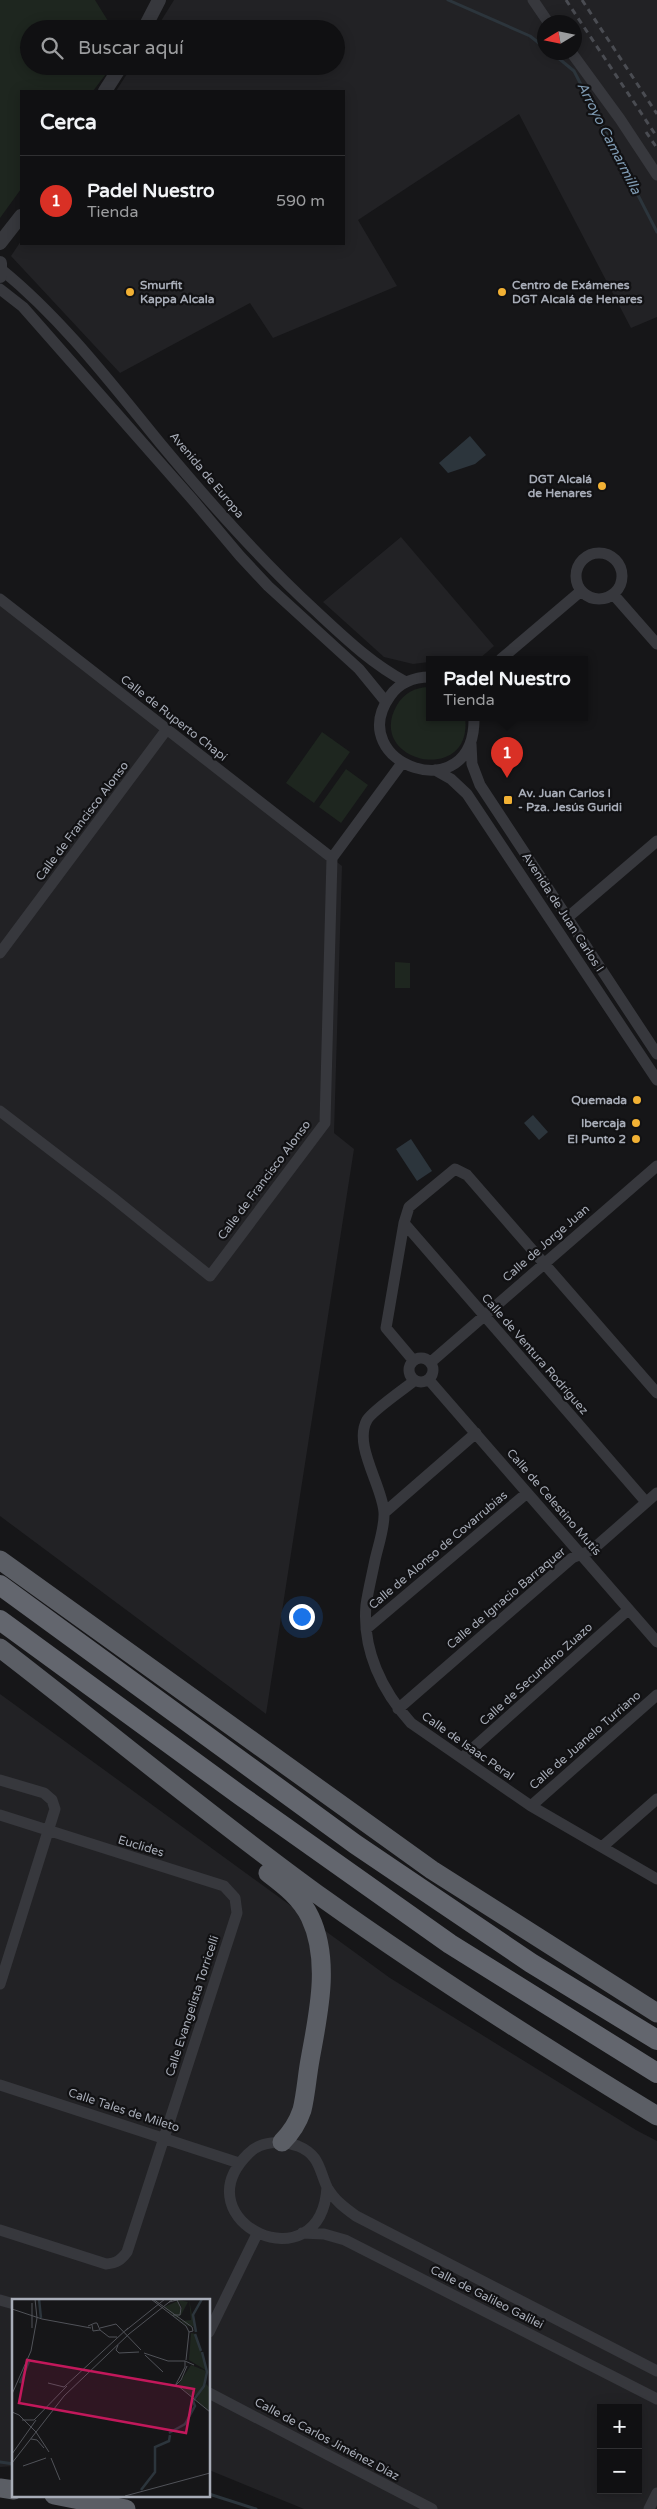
<!DOCTYPE html>
<html lang="es">
<head>
<meta charset="utf-8">
<style>
	body { margin:0; font-family:"Varela Round",sans-serif; background:#1e1e20; color:#f1f3f6 }
	.controls { position:absolute; right:15px; bottom:15px; display:grid; overflow:hidden; border-radius:0px; box-shadow:0 2px 12px #0003 }
	.controls button { width:45px; height:45px; display:grid; place-items:center; padding:0; border:0; border-bottom:1px solid #303032; background:#101012; color:#f1f3f6; font:25px sans-serif }
	.compass { position:absolute; left:537px; top:15px; width:45px; height:45px; border-radius:50%; background:#101012; box-shadow:0 2px 12px #0003; rotate:260deg }
	.you { position:absolute; left:301px; top:1616px; width:18px; height:18px; margin:-12px; border:4px solid #fff; border-radius:50%; background:#1a73e8; box-shadow:0 0 0 8px #1a73e833 }
	.badge { display:grid; place-items:center; width:32px; height:32px; border-radius:50%; background:#d93025; color:#fff; font-size:16px; font-weight:700 }
	.pin { position:absolute; translate:-50% -41px; filter:drop-shadow(0 1px 2px #0008) }
	.pin::after { content:''; position:absolute; top:26px; width:18px; height:15px; background:inherit; clip-path:polygon(0 0,100% 0,50% 100%) }
	.popup { position:absolute; left:426px; top:656px; width:162px; height:65px; box-sizing:border-box; display:grid; place-content:center; border-radius:0px; background:#101012; filter:drop-shadow(0 1px 4px #0005); font-size:16px; white-space:nowrap; color:#9c9d9f }
	.popup b { font-size:19px; color:#f1f3f6 }
	.popup::after { content:''; position:absolute; left:50%; top:100%; margin-left:-10px; border:10px solid transparent; border-top-color:#101012 }
	.list { margin:0; padding:0; list-style:none }
	h2 { display:flex; justify-content:space-between; align-items:center; height:65px; margin:0; padding:0 20px; font-size:21px }
	h2 small { font-size:16px; font-weight:400; color:#9c9d9f }
	.list li { display:grid; grid-template-columns:32px 1fr auto; gap:15px; align-items:center; box-sizing:border-box; height:90px; padding:0 20px; border-top:1px solid #303032 }
	.list b { display:block; font-size:19px; white-space:nowrap }
	.list p { margin:0; font-size:16px; white-space:nowrap; color:#9c9d9f }
	.list em { font-size:16px; font-style:normal; color:#9c9d9f }
	.icon { flex:none; width:28px; height:28px; fill:none; stroke:currentColor; stroke-width:2; stroke-linecap:round; stroke-linejoin:round }
	.map { position:relative; flex:none; width:657px; height:2509px; overflow:hidden }
	.search { position:absolute; background:#101012; box-shadow:0 2px 12px #0003; left:20px; top:20px; width:325px; height:55px; display:flex; align-items:center; gap:12px; box-sizing:border-box; padding:0 18px; border-radius:28px; color:#9c9d9f; font-size:19px }
	.panel { position:absolute; background:#101012; box-shadow:0 2px 12px #0003; left:20px; top:90px; width:325px; height:155px; border-radius:0px }
	.map>svg:first-child { display:block }
</style>
</head>
<body>
<div class="map">
<svg width="657" height="2509" viewBox="0 0 657 2509">
	<rect width="100%" height="100%" fill="#161618"/>
	<path fill="#222225" fill-rule="evenodd" d="M174,0H657V317L631,328L519,114L358,220L397,286L273,338L250,303L120,373L11,256L21,241V244H344V91H116L132,66H336V29H156ZM544,22H574V52H544Z
		M401,537L494,646L479,659H430L429,662L413,664L384,657L323,602Z
		M0,599L342,866L334,1133L354,1149L266,1714L0,1516Z
		M0,1694L390,1978L636,2130L657,2141V2509H304L209,2470V2300H14V2466L0,2467ZM601,2408H638V2490H601Z"/>
	<path fill="#1e261f" d="M0,0H95L113,29H29V66H112L93,91H21V189L0,218Z
		M429,687L430,717H465C474,787 364,762 397,705C404,693 416,687 429,687Z
		M322,732L350,752L314,803L286,783Z
		M346,769L368,785L341,823L319,807Z
		M395,962L410,963V988H395Z"/>
	<path fill="#2c353c" d="M470,436L486,455L475,464L448,473L439,463Z
		M533,1115L548,1132L539,1140L524,1123Z
		M411,1139L432,1171L417,1181L396,1149Z"/>
	<g fill="none" stroke-linecap="round" stroke-linejoin="round">
		<path stroke="#2c353c" stroke-width="3" d="M448,0L530,36L544,47
			M551,52L574,71L657,232
			M0,2462L14,2464
			M209,2494L256,2509"/>
		<path stroke="#37383d" stroke-width="11" d="M533,0L548,22
			M571,52L620,119L657,175
			M2,270C62,319 111,383 160,443C209,502 260,560 317,612C345,638 372,664 406,682
			M0,289L23,307L192,499L240,556L268,586L359,669L386,702
			M576 576a23 23 0 1 1 46 0a23 23 0 1 1-46 0Z
			M613,594L657,644
			M0,599L332,858
			M501,659L581,591
			M430,677C414,677 399,683 390,696C342,764 476,812 474,717
			M471,744L472,764L480,785L657,1054
			M435,770L451,779L467,794L657,1080
			M567,918L657,841
			M0,953L167,729
			M0,1111L112,1197L210,1276L325,1123L332,858L402,763
			M404,1223L646,1502
			M409 1370a12 12 0 1 1 24 0a12 12 0 1 1-24 0Z
			M413,1360L386,1328L404,1223L409,1207L455,1169L467,1175L657,1393
			M431,1362L657,1166
			M429,1380L657,1642
			M414,1381C404,1389 372,1411 367,1420C353,1445 382,1485 384,1512C385,1527 378,1546 375,1560C372,1575 368,1591 366,1605C362,1650 382,1691 411,1723L531,1806L657,1879
			M384,1513L476,1433
			M366,1629L527,1493
			M398,1709L572,1558L592,1550L657,1493
			M462,1758L628,1610
			M0,1780L44,1793L52,1800L55,1809L0,1984
			M531,1806L657,1695
			M0,1815L224,1886L235,1898L237,1913L127,2252C121,2260 117,2263 106,2264L0,2230
			M602,1847L657,1799
			M0,2085L239,2163
			M327,2187C321,2287 180,2222 248,2154C260,2141 282,2140 298,2146C320,2155 319,2170 327,2187C334,2200 345,2208 356,2216L657,2371
			M302,2233L324,2234L345,2240L657,2399
			M0,2300L14,2304
			M209,2332L257,2234
			M209,2393L432,2509
			M649,2509L657,2493"/>
		<path stroke="#37383d" stroke-width="14" d="M144,29L159,0
			M105,91L121,66
			M0,243L21,216
			M0,263V276"/>
		<path stroke="#5b5e65" stroke-width="19" d="M0,1560L432,1870L657,2013
			M0,1648C108,1731 213,1819 324,1899C432,1976 544,2047 657,2116
			M268,1873C285,1886 301,1898 310,1917C331,1961 318,2015 310,2060C307,2076 306,2094 302,2110C298,2122 291,2133 282,2142
			M0,2488L14,2490
			M54,2495L126,2509"/>
		<path stroke="#63666e" stroke-width="20" d="M0,1585L355,1844L531,1963L657,2040
			M0,1620L241,1796L450,1944L657,2073"/>
		<path stroke="#4a4c52" stroke-width="3" stroke-dasharray="6 5" stroke-linecap="butt" d="M566,0L657,137
			M582,0L657,114
			M646,132L657,148"/>
	</g>
	<g fill="#f2b134" stroke="#111113" stroke-width="2">
		<circle cx="130" cy="292" r="5"/>
		<circle cx="502" cy="292" r="5"/>
		<circle cx="602" cy="486" r="5"/>
		<rect x="503" y="795" width="10" height="10" rx="2.5"/>
		<circle cx="637" cy="1100" r="5"/>
		<circle cx="636" cy="1123" r="5"/>
		<circle cx="636" cy="1139" r="5"/>
	</g>
	<g text-anchor="middle" dominant-baseline="central" stroke-width="4.5" stroke-linejoin="round" paint-order="stroke">
		<g font-size="12" font-weight="bold" fill="#a8adb8" stroke="#111113" text-anchor="end">
			<text x="140" y="285" text-anchor="start">Smurfit<tspan x="140" dy="14">Kappa Alcala</tspan></text>
			<text x="512" y="285" text-anchor="start">Centro de Exámenes<tspan x="512" dy="14">DGT Alcalá de Henares</tspan></text>
			<text x="592" y="479">DGT Alcalá<tspan x="592" dy="14">de Henares</tspan></text>
			<text x="518" y="793" text-anchor="start">Av. Juan Carlos I<tspan x="518" dy="14">- Pza. Jesús Guridi</tspan></text>
			<text x="627" y="1100">Quemada</text>
			<text x="626" y="1123">Ibercaja</text>
			<text x="626" y="1139">El Punto 2</text>
		</g>
		<g font-size="12" fill="#a8adb8" stroke="#111113">
			<text transform="translate(207 475) rotate(50)">Avenida de Europa</text>
			<text transform="translate(174 718) rotate(38)">Calle de Ruperto Chapí</text>
			<text transform="translate(82 821) rotate(-53)">Calle de Francisco Alonso</text>
			<text transform="translate(563 912) rotate(57)">Avenida de Juan Carlos I</text>
			<text transform="translate(264 1180) rotate(-53)">Calle de Francisco Alonso</text>
			<text transform="translate(546 1243) rotate(-41)">Calle de Jorge Juan</text>
			<text transform="translate(535 1354) rotate(49)">Calle de Ventura Rodríguez</text>
			<text transform="translate(554 1502) rotate(49)">Calle de Celestino Mutis</text>
			<text transform="translate(438 1550) rotate(-40)">Calle de Alonso de Covarrubias</text>
			<text transform="translate(506 1598) rotate(-40)">Calle de Ignacio Barraquer</text>
			<text transform="translate(536 1674) rotate(-42)">Calle de Secundino Zuazo</text>
			<text transform="translate(585 1740) rotate(-41)">Calle de Juanelo Turriano</text>
			<text transform="translate(468 1746) rotate(35)">Calle de Isaac Peral</text>
			<text transform="translate(141 1846) rotate(17)">Euclides</text>
			<text transform="translate(192 2006) rotate(-72)">Calle Evangelista Torricelli</text>
			<text transform="translate(124 2110) rotate(18)">Calle Tales de Mileto</text>
			<text transform="translate(487 2297) rotate(27)">Calle de Galileo Galilei</text>
			<text transform="translate(327 2439) rotate(28)">Calle de Carlos Jiménez Díaz</text>
		</g>
		<g font-size="14" font-style="italic" fill="#7f9bb3" stroke="#111113">
			<text transform="translate(609 138) rotate(63)">Arroyo Camarmilla</text>
		</g>
	</g>
	<g transform="translate(12 2299)">
		<rect width="198" height="198" fill="#161618"/>
		<path d="M162,0L176,3L169,16L165,19L170,22L179,21L177,0L180,16L184,9L181,16L183,33L181,27H176L164,19L152,8L166,2L169,11L167,17L170,9L167,2ZM179,34L184,35L195,72L177,61ZM179,66L194,72L192,88L187,96L179,97L166,86ZM194,85L197,88V112L184,101Z" fill="#1e261f"/>
		<path fill="none" stroke="#2c353c" stroke-width="2.5" d="M27,0L29,19M184,33L181,16L190,0M183,35L189,52M8,84L18,60M157,134L173,125L183,107L181,102L192,87L195,73L190,53M129,191L143,173V148L157,142L158,136"/>
		<path fill="none" stroke="#505258" stroke-width="1" d="M139,0L174,27L177,33L181,32L180,28L141,0M157,3L165,1L169,9L168,16H161M0,10L30,20L79,29M76,27L83,24H85L88,31L81,32L80,26M20,29V4M88,29L104,25L129,51M88,31L97,38H105M113,32L153,0M106,46L104,51L107,54L127,53M132,54L156,62H173M133,56L151,73M174,61L177,33M175,67L169,81L163,87L173,68V62L182,66M36,84L52,88L116,29M165,86L198,113M0,95L19,52L25,19L23,0M0,113L7,116L24,133L37,153M10,121H22L55,87M19,140L25,141L32,149M0,155L24,121M39,159L48,181M0,164L52,97L117,35L161,0M11,167L34,159M113,197L198,174"/>
		<path fill="#c2185b" fill-opacity="0.15" stroke="#c2185b" stroke-width="2.5" d="M15,61L182,90L174,134L7,104Z"/>
		<rect width="198" height="198" fill="none" stroke="#a8adb8" stroke-width="2.5"/>
	</g>
</svg>
<div class="controls">
<button>+</button>
<button>−</button>
</div>
<svg class="compass" viewBox="-18 -18 36 36"><path d="M0-13l5 13h-10z" fill="#e53935"/><path d="M0 13l5-13h-10z" fill="#9c9d9f"/></svg>
<div class="you"></div>
<div class="pin badge" style="left:507px;top:778px">1</div>
<div class="popup"><b>Padel Nuestro</b>Tienda</div>
<div class="search"><svg class="icon" aria-label="search" viewBox="0 0 24 24"><circle cx="10" cy="10" r="6"/><path d="M15 15l6 6"/></svg>Buscar aquí</div>
<section class="panel">
<h2>Cerca<small></small></h2>
<ul class="list">
<li><span class="badge">1</span><div><b>Padel Nuestro</b><p>Tienda</p></div><em>590 m</em></li>
</ul>
</section>
</div>
</body>
</html>
